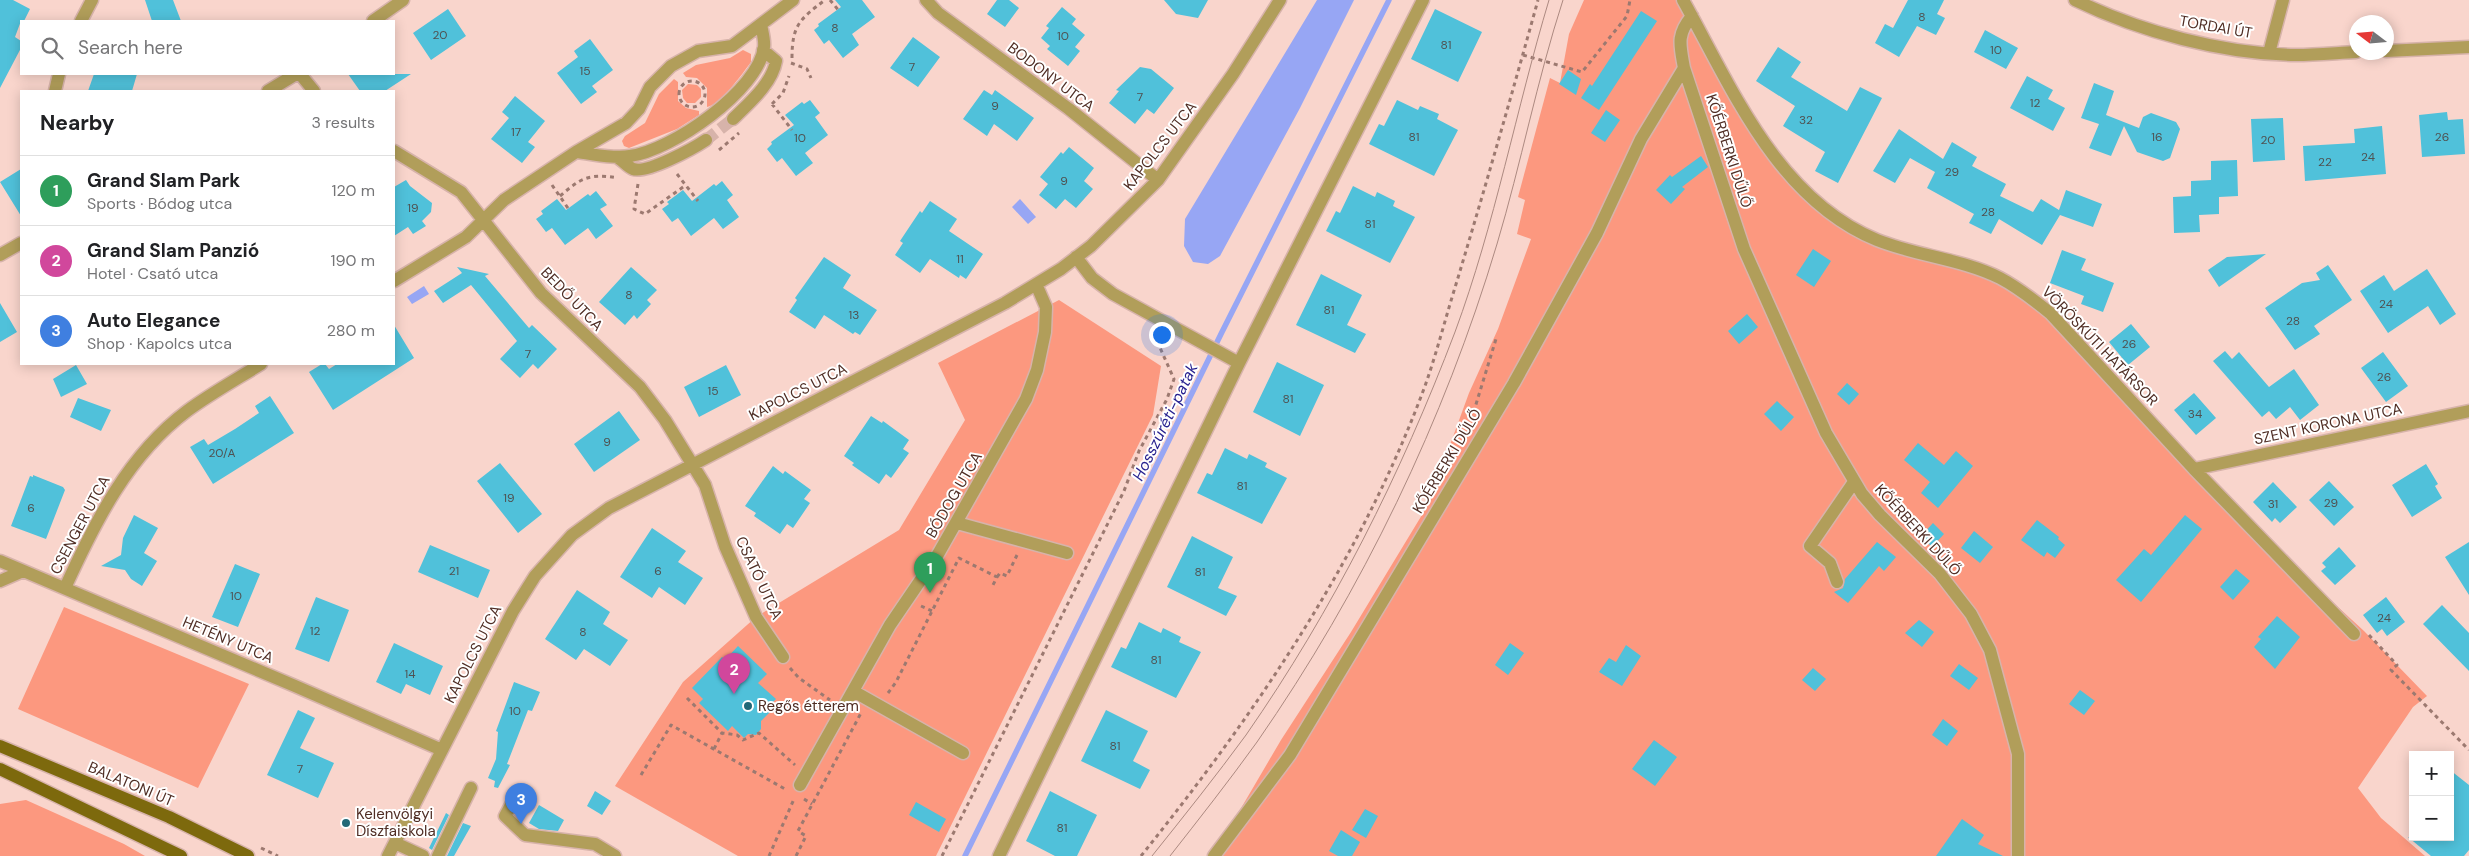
<!DOCTYPE html>
<html lang="en">
<head>
<meta charset="utf-8">
<style>
	body { margin:0; font-family:"DM Sans",sans-serif; background:#f2f2f2; color:#202124 }
	.controls { position:absolute; right:15px; bottom:15px; display:grid; overflow:hidden; border-radius:0px; box-shadow:0 2px 12px #0003 }
	.controls button { width:45px; height:45px; display:grid; place-items:center; padding:0; border:0; border-bottom:1px solid #e0e0e0; background:#fff; color:#202124; font:25px sans-serif }
	.compass { position:absolute; left:2349px; top:15px; width:45px; height:45px; border-radius:50%; background:#fff; box-shadow:0 2px 12px #0003; rotate:286deg }
	.you { position:absolute; left:1161px; top:334px; width:18px; height:18px; margin:-12px; border:4px solid #fff; border-radius:50%; background:#1a73e8; box-shadow:0 0 0 8px #1a73e833 }
	.badge { display:grid; place-items:center; width:32px; height:32px; border-radius:50%; background:#216877; color:#fff; font-size:16px; font-weight:700 }
	.pin { position:absolute; translate:-50% -41px; filter:drop-shadow(0 1px 2px #0008) }
	.pin::after { content:''; position:absolute; top:26px; width:18px; height:15px; background:inherit; clip-path:polygon(0 0,100% 0,50% 100%) }
	.list { margin:0; padding:0; list-style:none }
	h2 { display:flex; justify-content:space-between; align-items:center; height:65px; margin:0; padding:0 20px; font-size:21px }
	h2 small { font-size:16px; font-weight:400; color:#757577 }
	.list li { display:grid; grid-template-columns:32px 1fr auto; gap:15px; align-items:center; box-sizing:border-box; height:70px; padding:0 20px; border-top:1px solid #e0e0e0 }
	.list b { display:block; font-size:19px; white-space:nowrap }
	.list p { margin:0; font-size:16px; white-space:nowrap; color:#757577 }
	.list em { font-size:16px; font-style:normal; color:#757577 }
	.icon { flex:none; width:28px; height:28px; fill:none; stroke:currentColor; stroke-width:2; stroke-linecap:round; stroke-linejoin:round }
	.map { position:relative; flex:none; width:2469px; height:856px; overflow:hidden }
	.search { position:absolute; background:#fff; box-shadow:0 2px 12px #0003; left:20px; top:20px; width:375px; height:55px; display:flex; align-items:center; gap:12px; box-sizing:border-box; padding:0 18px; border-radius:0px; color:#757577; font-size:19px }
	.panel { position:absolute; background:#fff; box-shadow:0 2px 12px #0003; left:20px; top:90px; width:375px; height:275px; border-radius:0px }
	.map>svg:first-child { display:block }
</style>
</head>
<body>
<div class="map">
<svg width="2469" height="856" viewBox="0 0 2469 856">
	<rect width="100%" height="100%" fill="#f9d5cc"/>
	<path fill="#fc987f" d="M1584,0H1683L1781,164L1859,232L1972,268L2027,293L2191,472L2364,631L2427,696L2413,707L2358,788L2381,818L2425,856H1213L1281,740L1351,632L1428,505L1469,393L1498,329L1531,239L1517,234L1525,200L1518,197L1550,78L1560,83L1569,34Z
		M743,50L751,54V62C743,73 720,105 707,107V88L697,78L686,77L683,73L696,65L730,58Z
		M674,79L678,82V101L686,108L699,111V115L677,129L629,148L624,146L622,141L625,136L645,123L659,94Z
		M688,84L697,85L701,89V97L695,103H687L683,98L682,90Z
		M1059,300L1161,366L1153,415L936,856H738L615,786L683,682L756,617L899,530L965,420L938,363Z
		M64,607L249,684L198,788L18,709Z
		M26,800L124,844L145,856H0V804Z"/>
	<path fill="#97a6f4" d="M1317,0H1354L1300,108L1220,256L1208,264L1193,262L1184,246L1185,219Z
		M1020,199L1036,217L1028,224L1012,207Z
		M424,286L429,294L412,304L407,297Z"/>
	<g fill="none" stroke-linecap="round" stroke-linejoin="round">
		<path stroke="#97a6f4" stroke-width="5.5" d="M965,856L1221,334L1389,0"/>
	</g>
	<path fill="#50c1da" d="M0,0H13L30,9L24,21H21L15,37L21,41V48L0,88Z
		M145,0H173L181,21H152Z
		M835,0H862L875,17L852,34L859,45L843,58L829,40L824,44L814,30L819,26L818,24L841,7Z
		M997,0H1009L1019,8L1005,27L987,14Z
		M1164,0H1208L1198,18L1176,14Z
		M1908,0H1944L1937,14L1945,18L1936,35L1917,26L1899,57L1875,43L1885,24L1893,28Z
		M1062,7L1076,19L1072,24L1085,35L1075,47L1080,51L1068,66L1047,49L1050,46L1041,38L1049,28L1046,26Z
		M448,9L466,36L431,60L413,33Z
		M1435,9L1482,32L1458,82L1411,59Z
		M1641,11L1657,21L1599,110L1581,98L1590,84L1592,86Z
		M1985,30L2018,48L2006,69L1974,52Z
		M913,37L940,57L918,87L890,68Z
		M590,39L613,70L592,86L597,92L581,104L557,73L578,57L574,51Z
		M1778,47L1801,62L1791,77L1847,111L1860,87L1882,98L1838,183L1815,171L1825,152L1783,126L1795,106L1756,81Z
		M1140,67L1151,69L1174,88L1154,114L1147,109L1135,124L1109,103L1119,91L1116,90Z
		M1568,70L1581,79L1576,95L1559,84Z
		M94,74H137L132,91H88Z
		M348,74H411L385,91H360Z
		M2027,76L2053,90L2048,99L2065,108L2053,131L2010,108Z
		M2094,83L2114,91L2106,115L2139,128L2143,117L2151,113L2176,122L2180,129L2170,158L2163,161L2137,152L2124,126L2111,156L2089,148L2099,124L2081,118Z
		M984,90L992,95L995,90L1034,118L1017,141L994,124L987,136L963,119Z
		M515,96L545,121L528,142L535,147L522,163L491,139L509,118L502,112Z
		M810,100L820,113L815,117L828,135L805,153L813,163L796,176L782,158L777,162L767,149L772,144L771,142L794,125L785,115L802,102L804,104Z
		M1397,100L1418,110L1420,106L1439,114L1437,119L1458,130L1434,176L1369,144L1379,124L1384,126Z
		M1606,110L1620,120L1605,142L1591,133Z
		M2447,112L2448,120L2463,119L2465,154L2422,157L2419,115Z
		M2283,118L2285,160L2253,162L2251,119Z
		M2382,126L2386,174L2305,181L2303,146L2355,143L2354,129Z
		M1899,129L1943,159L1952,142L1977,157L1972,166L2006,184L2000,196L2033,212L2041,199L2059,210L2066,190L2102,204L2093,227L2060,215L2042,245L1999,219L1991,234L1969,223L1974,214L1927,188L1935,172L1910,158L1895,183L1873,171Z
		M1069,147L1094,168L1084,181L1093,189L1076,208L1065,199L1056,209L1039,195L1048,184L1040,177L1061,152L1063,154Z
		M1701,156L1708,167L1682,187L1685,189L1671,204L1656,190L1670,175L1672,177Z
		M2237,160L2238,196L2219,197V214L2199,215L2200,232L2174,233L2173,197L2191,196V181L2211,180V161Z
		M21,169V216L0,182Z
		M406,180L410,186L432,203L431,212L422,221L426,226L413,234L408,227L394,236V187Z
		M722,181L733,195L727,200L739,217L723,229L714,218L691,236L678,218L672,222L662,209L669,204L667,202L683,190L692,201L714,184L716,186Z
		M1353,186L1375,197L1377,192L1395,201L1393,206L1415,217L1390,263L1326,231L1336,211L1340,213Z
		M596,191L607,205L600,209L613,226L596,239L588,228L565,245L552,228L546,232L536,219L543,214L541,211L557,199L566,210L588,194L590,196Z
		M930,201L957,219L949,231L983,254L966,279L960,275L959,278L930,259L920,273L895,255L903,243L900,241L920,211L922,213Z
		M1813,249L1831,261L1814,287L1796,275Z
		M2062,250L2086,259L2081,270L2114,283L2103,312L2081,304L2084,296L2050,283Z
		M2266,254L2219,287L2208,270L2227,257Z
		M824,257L851,275L843,288L877,310L860,335L855,332L853,334L824,315L815,329L789,312L797,300L795,298Z
		M2328,265L2352,300L2314,326L2320,334L2295,350L2265,308L2302,283L2320,280L2316,273Z
		M457,267L489,274L485,276L529,328L532,325L557,349L538,369L533,364L520,378L500,359L517,341L471,285L443,303L434,291L462,273Z
		M631,267L657,290L647,300L651,304L637,319L634,315L625,325L599,302Z
		M2427,269L2456,314L2440,325L2428,306L2388,333L2360,291L2384,275L2394,291Z
		M1321,274L1362,295L1347,325L1366,334L1355,353L1296,325Z
		M0,303L17,332L0,342Z
		M1747,314L1758,327L1739,344L1728,331Z
		M2131,324L2150,347L2128,365L2109,342Z
		M394,325L414,358L333,410L309,372L322,364H325L329,369L337,364H394Z
		M2225,351L2232,359L2239,352L2269,387L2294,369L2319,405L2300,420L2290,407L2276,419L2269,411L2262,417L2213,361Z
		M2383,352L2408,386L2386,402L2361,368Z
		M1277,362L1324,385L1300,436L1253,412Z
		M76,365L87,384L61,397L53,379Z
		M726,365L741,395L699,417L684,387Z
		M1847,383L1859,394L1849,405L1837,394Z
		M2194,393L2216,418L2196,435L2174,410Z
		M270,396L294,433L213,484L190,447L204,439L208,445L235,429L259,413L255,406Z
		M78,398L111,410L101,431L70,417Z
		M1777,401L1794,417L1781,431L1764,414Z
		M619,411L640,440L594,472L574,444Z
		M871,416L882,423L883,421L909,440L903,449L909,453L891,478L886,474L879,484L852,465L854,463L844,456Z
		M1918,443L1944,465L1956,451L1973,466L1938,508L1921,493L1930,482L1904,460Z
		M1225,448L1247,459L1249,454L1267,463L1265,467L1287,478L1262,524L1197,493L1207,473L1212,475Z
		M500,463L542,514L518,533L477,481Z
		M2426,464L2438,484L2435,486L2442,498L2412,517L2392,485Z
		M773,466L783,474L785,471L811,490L804,499L810,503L793,528L787,524L780,534L754,516L756,513L745,506Z
		M33,475L63,487L65,490L46,539L11,526L30,476L33,477Z
		M2329,481L2354,507L2334,526L2309,500Z
		M2273,482L2297,507L2280,523L2275,518L2272,522L2253,502Z
		M134,515L158,528L144,553L157,561L142,586L131,579L125,570L101,566L121,555L123,538Z
		M2185,515L2202,529L2141,602L2116,580L2144,549L2151,555Z
		M2037,520L2059,537L2058,539L2065,545L2055,558L2047,552L2044,557L2021,540Z
		M1933,523L1944,534L1932,547L1921,536Z
		M652,528L686,551L678,562L703,578L685,605L659,587L652,598L620,577Z
		M1974,531L1993,547L1980,563L1961,548Z
		M1192,536L1233,557L1218,588L1237,596L1226,616L1167,587Z
		M1877,542L1896,557L1884,571L1879,566L1848,603L1834,592L1843,588L1845,579Z
		M2469,542V595L2445,557Z
		M430,545L490,570L478,598L418,572Z
		M2339,547L2356,566L2335,585L2321,571L2326,567L2322,563Z
		M235,564L260,574L238,627L212,617Z
		M2236,569L2250,581L2233,600L2220,587Z
		M577,590L610,612L603,624L628,640L610,666L584,649L576,660L545,639Z
		M316,597L349,610L329,662L295,649Z
		M2386,597L2405,622L2387,636L2382,629L2377,633L2363,615Z
		M2442,605L2469,633V671L2423,624Z
		M2277,616L2300,637L2275,669L2254,647L2261,639L2258,637Z
		M1919,620L1934,632L1922,647L1905,633Z
		M1139,622L1161,633L1163,628L1181,637L1179,642L1201,652L1176,698L1111,667L1121,647L1126,649Z
		M394,643L443,666L430,695L406,684L401,694L376,682Z
		M1510,643L1524,653L1508,675L1495,665Z
		M1626,645L1641,656L1622,686L1599,672L1609,658L1616,662Z
		M738,646L767,674L758,683L776,699L770,705L774,708L761,721V729L756,735L748,734L744,738L732,726L728,731L699,703L703,699L692,688L722,657L725,660Z
		M1959,664L1978,678L1969,690L1950,676Z
		M1813,668L1826,679L1815,691L1802,680Z
		M514,682L540,692L532,711L528,710L507,764L510,765L498,788L494,787L495,781L488,778L496,759L498,732L496,731Z
		M2080,690L2095,701L2084,715L2069,704Z
		M298,710L315,718L300,748L334,763L318,798L267,775Z
		M1106,710L1148,731L1133,761L1150,770L1140,789L1081,761Z
		M1943,719L1958,731L1947,746L1932,735Z
		M1654,740L1677,757L1655,786L1632,769Z
		M2450,770L2469,785V850L2464,856H2431L2408,837H2450Z
		M595,791L611,801L602,815L587,806Z
		M1050,791L1097,815L1077,856H1055L1026,841Z
		M916,802L946,819L939,832L909,815Z
		M539,805L564,820L558,831L539,829L529,823Z
		M1365,809L1378,816L1366,838L1352,830Z
		M446,813L449,815L432,850L429,848Z
		M1962,819L1984,835L1978,844L2003,856H1936Z
		M463,823L471,826L454,856H447Z
		M1341,830L1360,842L1352,856H1338L1329,851Z"/>
	<g fill="none" stroke-linecap="round" stroke-linejoin="round">
		<path stroke="#d7b3aa" stroke-width="12" stroke-dasharray="12 6" stroke-linecap="butt" d="M706,140L733,119"/>
		<g stroke="#d7b3aa" stroke-width="15">
			<path id="minor" d="M926,0L938,13L1069,109L1158,180
				M1683,0C1732,88 1777,199 1877,240C1917,256 1962,259 2000,278C2019,288 2034,300 2050,313L2194,469L2354,634
				M2075,0C2141,32 2223,54 2296,55C2316,55 2336,53 2356,52
				M81,21L92,0
				M373,21L403,0
				M2386,51L2469,47
				M2269,53L2283,0
				M1684,68L1744,249L1826,433L1862,494L1880,515L1940,574L1971,614L1990,650L2018,754V856
				M300,74L314,91
				M55,91L59,74
				M268,91L296,74
				M733,119C749,103 772,84 776,61L763,50
				M394,151L461,192L541,293L640,387L665,420L705,485L725,546L756,617L783,657
				M576,152C594,154 613,159 630,156C671,151 759,90 764,47C765,40 762,31 761,24
				M617,157C622,160 628,167 633,169C647,174 694,148 706,140
				M0,255L21,243
				M1076,257L1092,278L1113,294L1239,363
				M394,281L466,237L504,200L576,152L626,123L639,109L650,87L671,66L698,51L732,46L793,0
				M2194,469L2469,411
				M957,523L1067,553
				M0,561L295,686L442,750
				M0,581L23,571
				M1837,582L1830,563L1810,546L1854,482
				M65,588C95,522 128,455 187,411C210,394 237,379 261,364
				M853,691L963,753
				M800,785L890,625L937,556L1026,399L1037,370L1045,332L1046,307L1036,284
				M512,803L505,816L525,835L595,844L615,856
				M395,843L423,856
				M388,856L513,611L535,576L572,535L609,508L1005,303L1061,269L1091,246L1158,180L1233,74L1280,0
				M438,856L471,788
				M999,856L1239,363L1423,0
				M1214,856L1290,755L1514,383L1597,233L1641,139L1684,68C1680,45 1676,35 1692,16"/>
		</g>
		<g stroke="#d7b3aa" stroke-width="15">
			<path id="major" d="M0,746L169,817L248,856
				M0,769L181,856"/>
		</g>
		<path stroke="#9c7970" stroke-width="3" stroke-dasharray="4 4" stroke-linecap="butt" d="M830,0L840,12
			M1523,55L1582,72L1627,16L1630,0
			M792,58C792,25 800,19 825,0
			M791,63L807,69L811,78
			M679 94a13 13 0 1 1 26 0a13 13 0 1 1-26 0Z
			M772,104L783,93L789,76
			M772,104L792,130
			M719,150L739,133
			M677,174L698,201
			M638,184L634,209L645,214L686,185
			M552,185L570,211
			M560,196C581,178 589,173 618,178
			M1473,420V414L1496,339
			M997,577L1000,573L1007,576L1017,555
			M921,606L932,611
			M2369,635L2397,665L2391,670L2469,750
			M790,668L799,678L830,700
			M888,693L896,682L959,558L997,577L992,587
			M687,698L722,733L737,735L743,740L759,733L795,765
			M714,749L722,733
			M641,775L671,725L785,789
			M804,799L812,804
			M261,848L278,856
			M769,856L794,799
			M796,856L806,836L798,831L861,713
			M942,856L1124,491L1139,451L1167,399L1174,379L1157,341L1159,335
			M1141,856C1256,713 1361,559 1425,386C1437,352 1446,316 1457,281C1485,188 1512,94 1538,0"/>
		<use href="#minor" stroke="#b19e5a" stroke-width="12"/>
		<use href="#major" stroke="#7d690d" stroke-width="12"/>
		<path stroke="#ac8980" stroke-width="1" d="M1152,856C1184,816 1216,776 1246,735C1333,610 1401,474 1455,332C1495,224 1516,110 1549,0
			M1170,856C1199,819 1229,781 1257,742C1362,591 1444,421 1497,244C1521,164 1537,80 1563,0"/>
	</g>
	<g fill="#216877" stroke="#fff" stroke-width="2">
		<circle cx="748" cy="706" r="5"/>
		<circle cx="346" cy="823" r="5"/>
	</g>
	<g text-anchor="middle" dominant-baseline="central" stroke-width="4" stroke-linejoin="round" paint-order="stroke">
		<g font-size="12" fill="#4f5252">
			<text x="1922" y="17">8</text>
			<text x="835" y="28">8</text>
			<text x="440" y="35">20</text>
			<text x="1063" y="36">10</text>
			<text x="1446" y="45">81</text>
			<text x="1996" y="50">10</text>
			<text x="912" y="67">7</text>
			<text x="585" y="71">15</text>
			<text x="1140" y="97">7</text>
			<text x="2035" y="103">12</text>
			<text x="995" y="106">9</text>
			<text x="1806" y="120">32</text>
			<text x="516" y="132">17</text>
			<text x="1414" y="137">81</text>
			<text x="2157" y="137">16</text>
			<text x="2442" y="137">26</text>
			<text x="800" y="138">10</text>
			<text x="2268" y="140">20</text>
			<text x="2368" y="157">24</text>
			<text x="2325" y="162">22</text>
			<text x="1952" y="172">29</text>
			<text x="1064" y="181">9</text>
			<text x="413" y="208">19</text>
			<text x="1988" y="212">28</text>
			<text x="1370" y="224">81</text>
			<text x="960" y="259">11</text>
			<text x="629" y="295">8</text>
			<text x="2386" y="304">24</text>
			<text x="1329" y="310">81</text>
			<text x="854" y="315">13</text>
			<text x="2293" y="321">28</text>
			<text x="2129" y="344">26</text>
			<text x="528" y="354">7</text>
			<text x="2384" y="377">26</text>
			<text x="713" y="391">15</text>
			<text x="1288" y="399">81</text>
			<text x="2195" y="414">34</text>
			<text x="607" y="442">9</text>
			<text x="222" y="453">20/A</text>
			<text x="1242" y="486">81</text>
			<text x="509" y="498">19</text>
			<text x="2331" y="503">29</text>
			<text x="2273" y="504">31</text>
			<text x="31" y="508">6</text>
			<text x="454" y="571">21</text>
			<text x="658" y="571">6</text>
			<text x="1200" y="572">81</text>
			<text x="236" y="596">10</text>
			<text x="2384" y="618">24</text>
			<text x="315" y="631">12</text>
			<text x="583" y="632">8</text>
			<text x="1156" y="660">81</text>
			<text x="410" y="674">14</text>
			<text x="515" y="711">10</text>
			<text x="1115" y="746">81</text>
			<text x="300" y="769">7</text>
			<text x="1062" y="828">81</text>
		</g>
		<g font-size="15" fill="#4f2d24" stroke="#fff">
			<text transform="translate(2216 27) rotate(10)">TORDAI ÚT</text>
			<text transform="translate(1051 77) rotate(37)">BODONY UTCA</text>
			<text transform="translate(1160 146) rotate(-52)">KAPOLCS UTCA</text>
			<text transform="translate(1729 151) rotate(72)">KŐÉRBERKI DŰLŐ</text>
			<text transform="translate(572 299) rotate(46)">BEDŐ UTCA</text>
			<text transform="translate(2100 346) rotate(46)">VÖRÖSKÚTI HATÁRSOR</text>
			<text transform="translate(798 392) rotate(-27)">KAPOLCS UTCA</text>
			<text transform="translate(2328 424) rotate(-12)">SZENT KORONA UTCA</text>
			<text transform="translate(1447 461) rotate(-59)">KŐÉRBERKI DŰLŐ</text>
			<text transform="translate(954 495) rotate(-60)">BÓDOG UTCA</text>
			<text transform="translate(80 525) rotate(-62)">CSENGER UTCA</text>
			<text transform="translate(1918 530) rotate(47)">KŐÉRBERKI DŰLŐ</text>
			<text transform="translate(759 578) rotate(65)">CSATÓ UTCA</text>
			<text transform="translate(228 640) rotate(23)">HETÉNY UTCA</text>
			<text transform="translate(473 654) rotate(-63)">KAPOLCS UTCA</text>
			<text transform="translate(131 784) rotate(23)">BALATONI ÚT</text>
		</g>
		<g font-size="15" fill="#4f2d24" stroke="#fff" text-anchor="start">
			<text x="758" y="706">Regős étterem</text>
			<text x="356" y="814">Kelenvölgyi<tspan x="356" dy="17">Díszfaiskola</tspan></text>
		</g>
		<g font-size="16" font-style="italic" fill="#251f8e" stroke="#fff">
			<text transform="translate(1165 422) rotate(-64)">Hosszúréti-patak</text>
		</g>
	</g>
</svg>
<div class="controls">
<button>+</button>
<button>−</button>
</div>
<svg class="compass" viewBox="-18 -18 36 36"><path d="M0-13l5 13h-10z" fill="#e53935"/><path d="M0 13l5-13h-10z" fill="#757577"/></svg>
<div class="you"></div>
<div class="pin badge" style="left:930px;top:593px;background:#2e9e5b">1</div>
<div class="pin badge" style="left:734px;top:694px;background:#d1479c">2</div>
<div class="pin badge" style="left:521px;top:824px;background:#3f7fe0">3</div>
<div class="search"><svg class="icon" aria-label="search" viewBox="0 0 24 24"><circle cx="10" cy="10" r="6"/><path d="M15 15l6 6"/></svg>Search here</div>
<section class="panel">
<h2>Nearby<small>3 results</small></h2>
<ul class="list">
<li><span class="badge" style="background:#2e9e5b">1</span><div><b>Grand Slam Park</b><p>Sports · Bódog utca</p></div><em>120 m</em></li>
<li><span class="badge" style="background:#d1479c">2</span><div><b>Grand Slam Panzió</b><p>Hotel · Csató utca</p></div><em>190 m</em></li>
<li><span class="badge" style="background:#3f7fe0">3</span><div><b>Auto Elegance</b><p>Shop · Kapolcs utca</p></div><em>280 m</em></li>
</ul>
</section>
</div>
</body>
</html>
